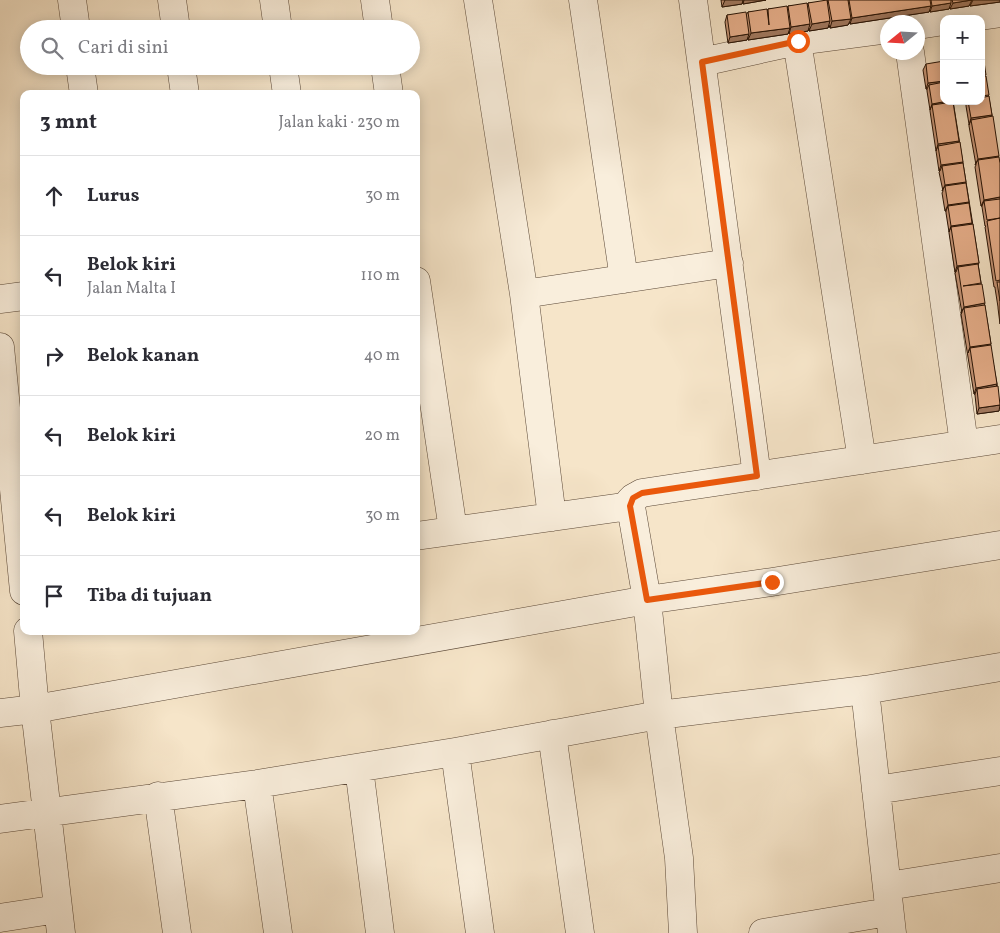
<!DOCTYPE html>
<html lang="id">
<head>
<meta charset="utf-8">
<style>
	body { margin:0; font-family:Vollkorn,serif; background:#f2f2f3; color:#2b2b33 }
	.controls { position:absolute; right:15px; top:15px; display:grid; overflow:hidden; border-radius:10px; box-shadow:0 2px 12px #0003 }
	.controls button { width:45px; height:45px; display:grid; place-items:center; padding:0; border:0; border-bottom:1px solid #e1e1e2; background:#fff; color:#2b2b33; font:25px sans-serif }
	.compass { position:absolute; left:880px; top:15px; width:45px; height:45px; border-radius:50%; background:#fff; box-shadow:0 2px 12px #0003; rotate:252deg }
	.stop { position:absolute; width:15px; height:15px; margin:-11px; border:4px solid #ea580c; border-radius:50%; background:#fff }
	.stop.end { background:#ea580c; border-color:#fff; box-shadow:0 1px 5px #0008 }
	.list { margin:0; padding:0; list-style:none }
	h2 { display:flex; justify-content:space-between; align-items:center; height:65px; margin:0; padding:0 20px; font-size:21px }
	h2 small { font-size:16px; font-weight:400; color:#7c7c81 }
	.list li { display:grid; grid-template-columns:32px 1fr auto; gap:15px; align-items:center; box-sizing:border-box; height:80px; padding:0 20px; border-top:1px solid #e1e1e2 }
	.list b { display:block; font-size:19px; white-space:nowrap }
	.list p { margin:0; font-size:16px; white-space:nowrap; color:#7c7c81 }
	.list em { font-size:16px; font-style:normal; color:#7c7c81 }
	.icon { flex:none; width:28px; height:28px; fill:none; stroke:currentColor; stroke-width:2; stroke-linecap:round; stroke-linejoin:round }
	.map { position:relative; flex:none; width:1000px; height:933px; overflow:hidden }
	.search { position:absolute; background:#fff; box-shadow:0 2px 12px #0003; left:20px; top:20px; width:400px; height:55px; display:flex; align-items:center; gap:12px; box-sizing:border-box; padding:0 18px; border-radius:28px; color:#7c7c81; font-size:19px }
	.panel { position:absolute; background:#fff; box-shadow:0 2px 12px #0003; left:20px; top:90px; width:400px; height:545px; border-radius:10px }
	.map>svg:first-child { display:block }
</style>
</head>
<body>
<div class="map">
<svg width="1000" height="933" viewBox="0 0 1000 933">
	<rect width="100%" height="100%" fill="#f6e5c9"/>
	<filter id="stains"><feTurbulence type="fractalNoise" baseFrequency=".004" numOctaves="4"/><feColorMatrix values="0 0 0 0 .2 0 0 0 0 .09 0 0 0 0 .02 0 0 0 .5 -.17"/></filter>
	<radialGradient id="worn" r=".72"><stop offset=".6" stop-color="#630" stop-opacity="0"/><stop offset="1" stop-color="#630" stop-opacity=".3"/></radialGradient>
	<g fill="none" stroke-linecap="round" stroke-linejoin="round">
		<g stroke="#5b4837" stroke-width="29">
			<path id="street" d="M72,0L76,29
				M172,0L176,29
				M274,0L278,29
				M375,0L379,29
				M478,0L524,294L552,517
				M583,0L624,279
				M693,0L757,476
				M960,19L1000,13
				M918,25L944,21
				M797,41L862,460
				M910,52L964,444
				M702,62L797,41L888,29
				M80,66L84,94
				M181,66L185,94
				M283,66L287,94
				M385,66L389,94
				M416,281L453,530
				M524,294L729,263
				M0,299L24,296
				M0,347L24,591
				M416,536L630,506
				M28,631L35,709L647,600L772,582L1000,545
				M865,690L892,933
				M0,713L35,709L61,933
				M552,734L580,933
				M455,752L480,933
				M359,768L380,933
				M257,784L278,933
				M876,790L1000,771
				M158,796L177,933
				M0,819L257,784L455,752L659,715L865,690L1000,667
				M888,886L1000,868
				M0,918L58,909
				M683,933L679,858L659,715L647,600L630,501L633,498L642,493L1000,439
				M763,933L888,912"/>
		</g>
		<use href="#street" stroke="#f9eedc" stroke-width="28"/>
	</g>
	<path fill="#c79678" stroke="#271306" d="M721,0H766L743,4V1L742,4L722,7Z
		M828,0H1000V2L970,6V4L969,6L950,9V7L949,9L930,12V10L929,12L850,24L849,22L848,25L830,28L829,25L828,28L809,31V28L808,31L789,34V31L788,34L748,40V37L747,40L728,43L725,22L727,15H746L748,12L767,11L768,9L787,8L788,6L807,5L808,3H827Z
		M926,64L944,101H953L979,263L978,264L991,344L990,345L997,384L999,411L977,414L975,395V394H974L961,314L962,313L955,273L956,272H955L949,233V232L946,213V211H945L942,193L943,191L939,172L940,171H939L930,111V110L927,91V89H926L923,70Z
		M985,76L992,115V117L998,157L1000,163V324L998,308V307L995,288V287H994L985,227L986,226H985L982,207V206H981L975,167L976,165L969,126V124L966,106V104L965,101H981Z"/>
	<path fill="#a27a61" stroke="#271306" d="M725,0H743L742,4L722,7Z
		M744,0H766L743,4Z
		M972,0L969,6L950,9L953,3Z
		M973,0H1000V2L970,6Z
		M951,3L949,9L930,12L932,6Z
		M931,6L929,12L850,24L852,18Z
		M851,19L848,25L830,28L832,21Z
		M830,21L828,28L809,31L812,24Z
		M810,24L808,31L789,34L791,27Z
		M790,28L788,34L748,40L751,33Z
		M749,34L747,40L728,43L730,37Z
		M944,81V87L929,85L927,89H926L928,83Z
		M948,101H953L951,107L932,105L930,110L932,104Z
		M992,115L990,121L971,120L969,125L971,118Z
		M959,141L957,147L938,146L936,151L938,144Z
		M999,156L996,162L978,160L975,165L978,159Z
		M963,162L961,168L942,166L940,171H939L941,165Z
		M966,182L963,188L945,186L942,191L945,185Z
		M1000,197V203L984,201L982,206H981L984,200Z
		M969,202L967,208L948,206L946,211H945L948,205Z
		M972,223L970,229L951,227L949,232L951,226Z
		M979,263L976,269L958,267L956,272H955L957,266Z
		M985,303L983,310L964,308L961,313L964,307Z
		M991,344L989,350L970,348L968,353L970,347Z
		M997,384L995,391L977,389L975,394H974L976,388Z
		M1000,405L999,411L977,414L979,408Z"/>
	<path fill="#e7af8b" stroke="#271306" d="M827,0L830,21L812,24L808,3Z
		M828,0H848L851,19L832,21Z
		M849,0H930L931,6L852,18Z
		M931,0H951V3L932,6Z
		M952,0H972L953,3Z
		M807,3L810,24L791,27L788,6Z
		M787,6L790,28L751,33L748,12L767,9L769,25L768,9Z
		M746,12L749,34L730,37L727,15Z
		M981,55H983L986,75H981Z
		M944,61V81L928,83L926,64Z
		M986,76L989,95L981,96V77Z
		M944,82V101H948L932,104L929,85Z
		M989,96L992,115L971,118L968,101H981V98Z
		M953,102L959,141L938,144L932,105Z
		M993,116L999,156L978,159L971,120Z
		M960,142L963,162L941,165L938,146Z
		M999,157L1000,163V197L984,200L978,160Z
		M963,163L966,182L945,185L942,166Z
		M966,183L969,202L948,205L945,186Z
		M1000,199V218L987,220L984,201Z
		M969,203L972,223L951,226L948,206Z
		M1000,218V280L996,281L987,221Z
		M973,224L979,263L957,266L951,227Z
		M978,264L981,283L963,286L982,284L985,303L964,307L958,267Z
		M997,282H1000V301Z
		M985,305L991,344L970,347L964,308Z
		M991,345L997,384L976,388L970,348Z
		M998,386L1000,405L979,408L977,389Z"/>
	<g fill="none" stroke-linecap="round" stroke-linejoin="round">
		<path stroke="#ea580c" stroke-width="6" d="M772,582L647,600L630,506L633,498L642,493L757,476L702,62L798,41"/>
	</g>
	<rect width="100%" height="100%" filter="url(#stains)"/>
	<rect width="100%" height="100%" fill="url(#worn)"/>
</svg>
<div class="controls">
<button>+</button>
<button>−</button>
</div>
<svg class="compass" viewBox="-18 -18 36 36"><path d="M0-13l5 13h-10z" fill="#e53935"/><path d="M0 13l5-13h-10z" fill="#7c7c81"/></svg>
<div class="stop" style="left:798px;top:41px"></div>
<div class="stop end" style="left:772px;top:582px"></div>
<div class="search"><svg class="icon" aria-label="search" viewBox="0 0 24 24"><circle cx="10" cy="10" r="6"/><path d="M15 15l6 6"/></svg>Cari di sini</div>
<section class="panel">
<h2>3 mnt<small>Jalan kaki · 230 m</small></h2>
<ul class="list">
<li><svg class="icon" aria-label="ahead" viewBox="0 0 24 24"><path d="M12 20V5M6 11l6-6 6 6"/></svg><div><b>Lurus</b></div><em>30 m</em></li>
<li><svg class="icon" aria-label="left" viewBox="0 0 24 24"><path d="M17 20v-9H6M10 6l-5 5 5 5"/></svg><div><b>Belok kiri</b><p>Jalan Malta I</p></div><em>110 m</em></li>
<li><svg class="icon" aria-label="right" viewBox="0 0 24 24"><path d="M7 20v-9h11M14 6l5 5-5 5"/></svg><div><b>Belok kanan</b></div><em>40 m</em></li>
<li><svg class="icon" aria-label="left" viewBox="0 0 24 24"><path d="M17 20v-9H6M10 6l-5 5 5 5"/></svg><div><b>Belok kiri</b></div><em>20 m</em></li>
<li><svg class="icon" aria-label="left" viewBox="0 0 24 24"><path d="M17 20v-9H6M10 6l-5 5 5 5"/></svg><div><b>Belok kiri</b></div><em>30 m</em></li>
<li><svg class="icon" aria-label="arrive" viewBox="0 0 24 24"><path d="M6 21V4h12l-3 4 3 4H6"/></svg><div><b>Tiba di tujuan</b></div></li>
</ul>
</section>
</div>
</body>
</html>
